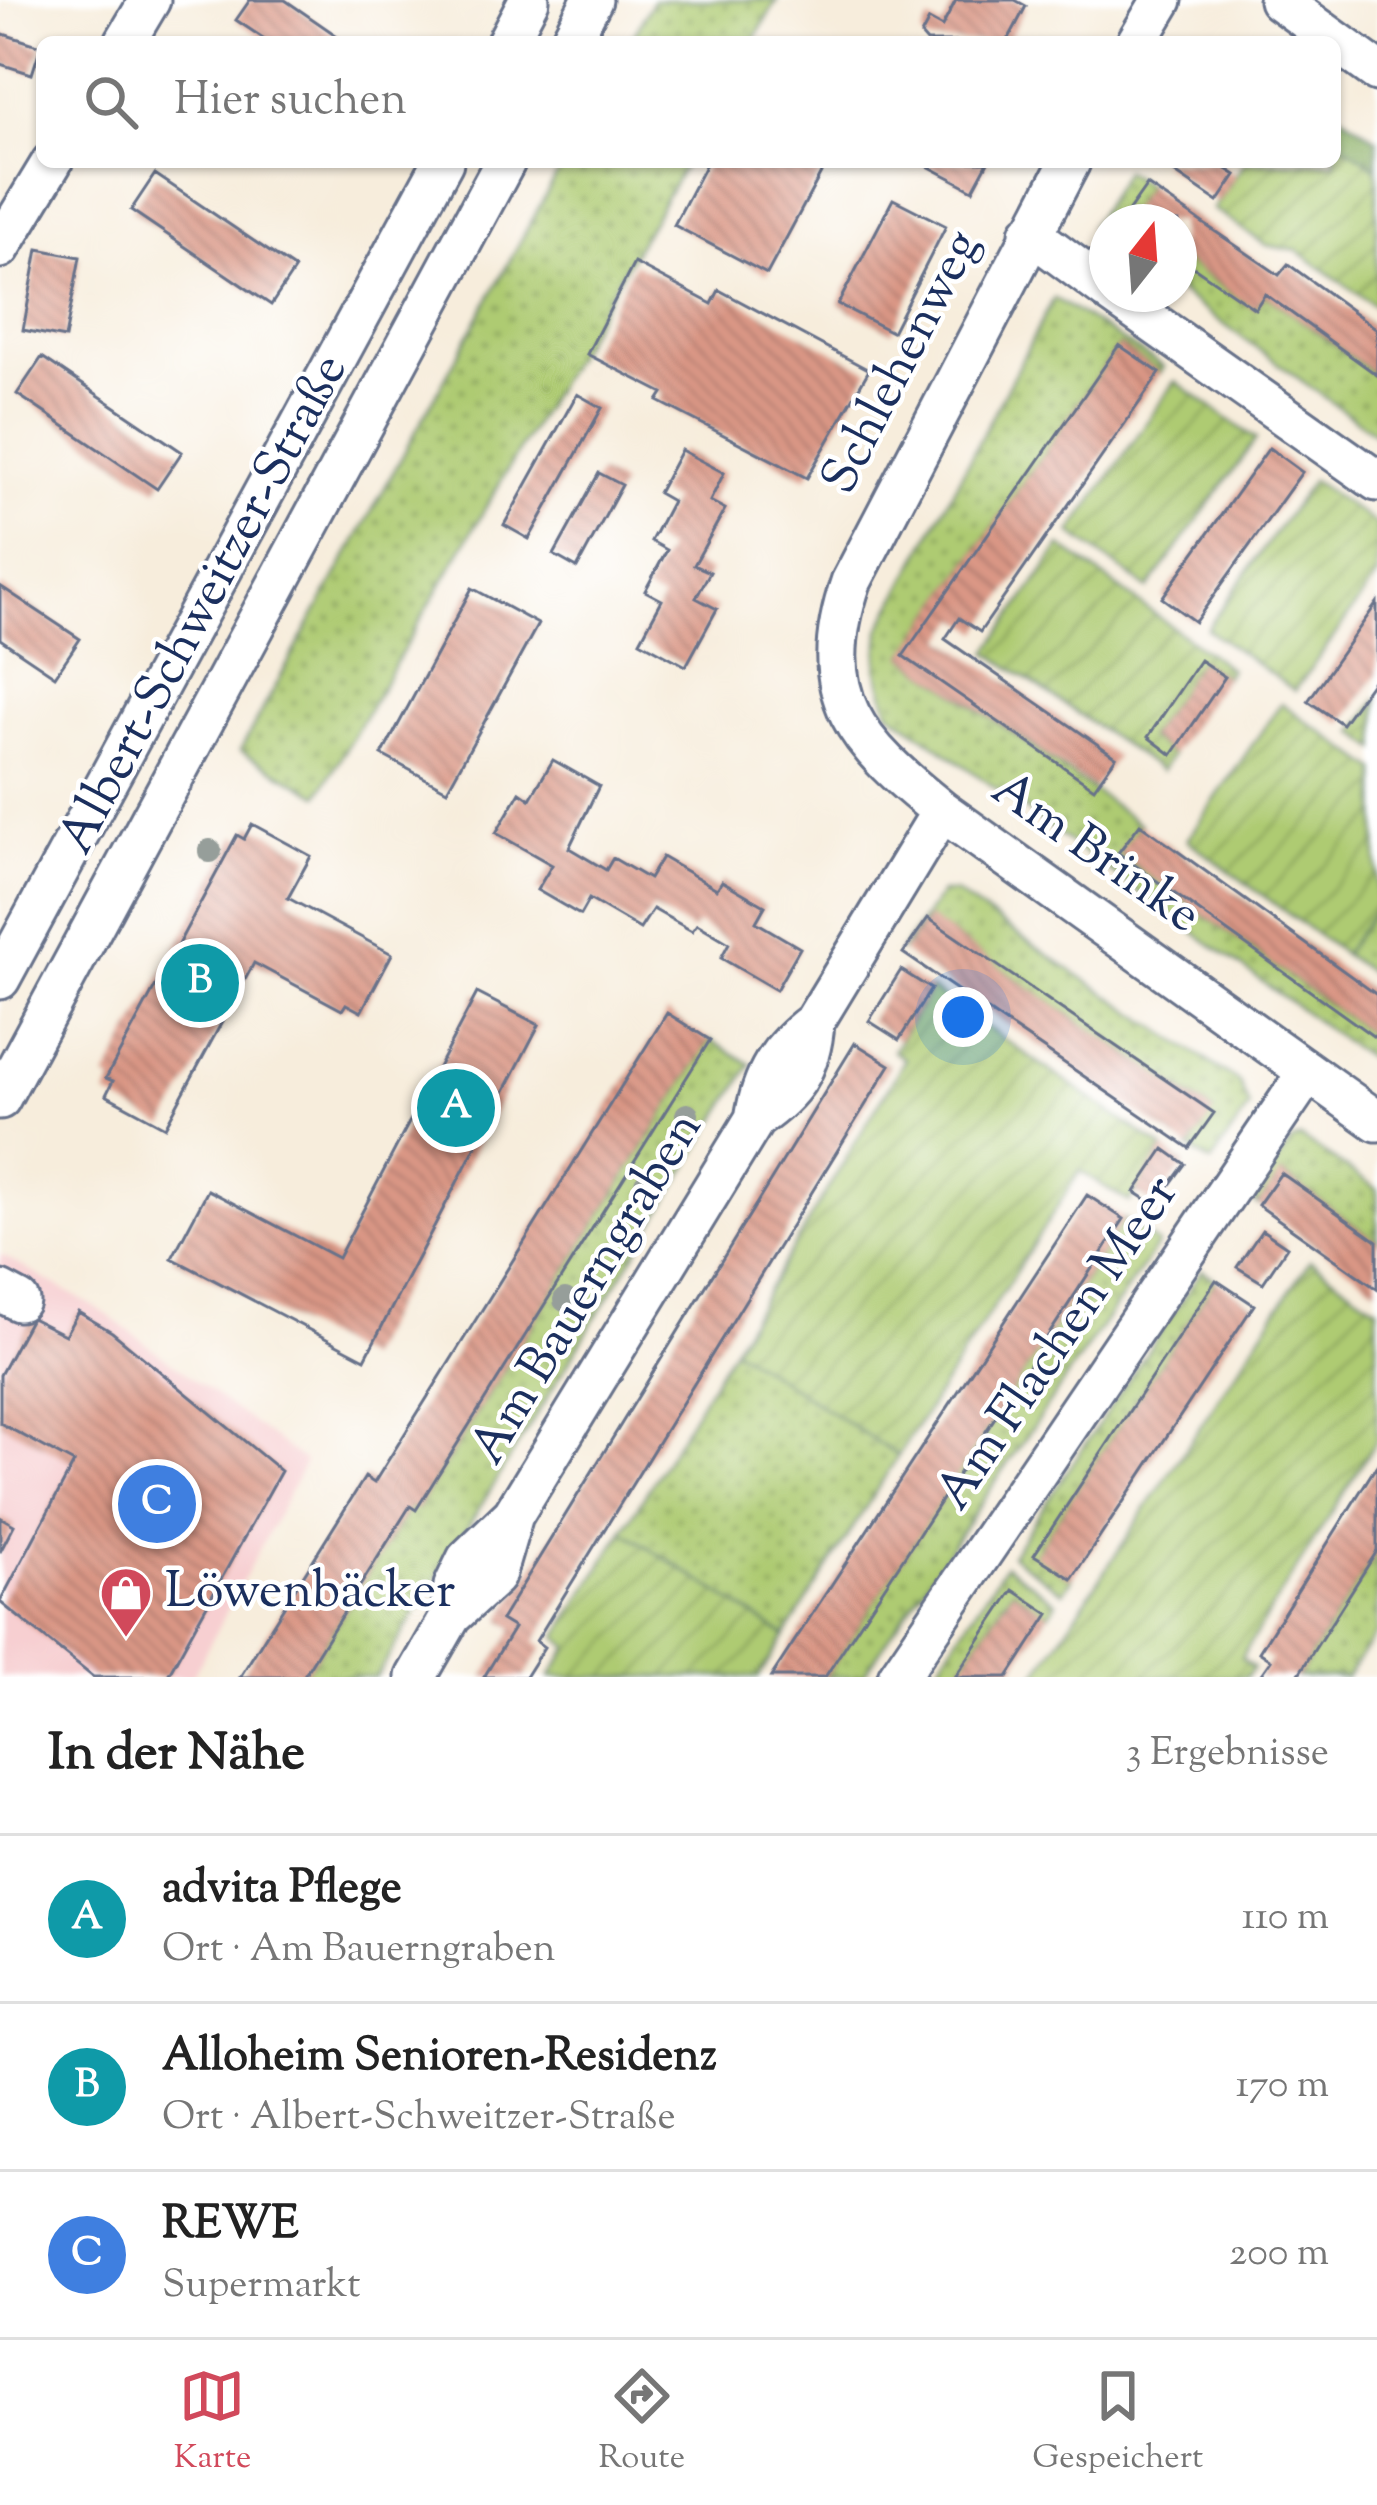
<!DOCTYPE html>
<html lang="de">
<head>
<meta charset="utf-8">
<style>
	body { margin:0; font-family:"Sorts Mill Goudy",serif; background:#f6f6f6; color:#222 }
	.compass { position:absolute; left:1089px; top:204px; width:108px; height:108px; border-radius:50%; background:#fff; box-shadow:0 3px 9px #0004; rotate:17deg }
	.you { position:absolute; left:963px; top:1017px; width:42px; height:42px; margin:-30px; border:9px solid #fff; border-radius:50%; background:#1a73e8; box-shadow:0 0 0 18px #1a73e833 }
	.badge { display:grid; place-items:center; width:78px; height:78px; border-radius:50%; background:#d1495b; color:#fff; font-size:39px; font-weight:700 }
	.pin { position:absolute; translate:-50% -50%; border:6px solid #fff; box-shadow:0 3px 12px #0006 }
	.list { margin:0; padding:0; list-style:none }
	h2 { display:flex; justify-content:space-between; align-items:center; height:156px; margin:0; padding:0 48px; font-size:51px }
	h2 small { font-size:39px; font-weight:400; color:#767676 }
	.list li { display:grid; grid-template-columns:78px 1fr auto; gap:36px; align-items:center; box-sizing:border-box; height:168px; padding:0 48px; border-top:3px solid #e0e0e0 }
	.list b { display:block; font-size:45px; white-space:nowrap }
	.list p { margin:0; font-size:39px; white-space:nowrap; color:#767676 }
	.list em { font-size:39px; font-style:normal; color:#767676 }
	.icon { flex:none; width:66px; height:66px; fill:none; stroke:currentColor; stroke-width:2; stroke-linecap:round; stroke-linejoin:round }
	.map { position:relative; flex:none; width:1377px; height:1677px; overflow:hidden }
	.search { position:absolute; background:#fff; box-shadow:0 3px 9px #0004; left:36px; right:36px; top:36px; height:132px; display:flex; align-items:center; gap:30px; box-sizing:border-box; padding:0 42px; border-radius:18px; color:#767676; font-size:45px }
	.sheet { height:660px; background:#fff }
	nav { display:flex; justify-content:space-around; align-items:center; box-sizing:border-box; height:168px; border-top:3px solid #e0e0e0; background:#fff; font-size:33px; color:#767676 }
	nav a { display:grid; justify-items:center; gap:6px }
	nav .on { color:#d1495b }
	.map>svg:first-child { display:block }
</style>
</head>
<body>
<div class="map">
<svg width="1377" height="1677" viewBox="0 0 1377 1677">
	<defs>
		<pattern id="grass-dots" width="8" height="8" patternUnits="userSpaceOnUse" patternTransform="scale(3)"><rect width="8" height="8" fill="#aecb72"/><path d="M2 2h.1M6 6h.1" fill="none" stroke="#8da561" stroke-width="1.8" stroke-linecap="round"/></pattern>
		<pattern id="forest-firs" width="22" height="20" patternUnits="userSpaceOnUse" patternTransform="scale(3)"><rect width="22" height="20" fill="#8aaf64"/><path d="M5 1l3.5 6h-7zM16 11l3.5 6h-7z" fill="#708f56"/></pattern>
		<pattern id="garden-furrows" width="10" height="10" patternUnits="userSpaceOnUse" patternTransform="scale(3)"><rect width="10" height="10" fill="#aecb72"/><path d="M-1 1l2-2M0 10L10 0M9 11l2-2" fill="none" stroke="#8da561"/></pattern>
		<pattern id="building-back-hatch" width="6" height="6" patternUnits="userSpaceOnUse" patternTransform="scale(3)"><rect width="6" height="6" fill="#da9785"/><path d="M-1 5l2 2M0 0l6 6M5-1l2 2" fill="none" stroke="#b07c70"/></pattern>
	</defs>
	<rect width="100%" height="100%" fill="#fff"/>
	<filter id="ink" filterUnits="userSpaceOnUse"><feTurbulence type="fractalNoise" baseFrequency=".00833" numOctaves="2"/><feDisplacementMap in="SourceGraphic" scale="24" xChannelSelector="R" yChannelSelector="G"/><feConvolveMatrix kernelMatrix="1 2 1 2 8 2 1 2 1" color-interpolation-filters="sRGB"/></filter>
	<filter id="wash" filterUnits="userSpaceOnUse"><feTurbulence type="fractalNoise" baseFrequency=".004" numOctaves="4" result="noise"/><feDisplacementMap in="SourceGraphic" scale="48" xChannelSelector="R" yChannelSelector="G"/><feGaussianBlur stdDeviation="2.7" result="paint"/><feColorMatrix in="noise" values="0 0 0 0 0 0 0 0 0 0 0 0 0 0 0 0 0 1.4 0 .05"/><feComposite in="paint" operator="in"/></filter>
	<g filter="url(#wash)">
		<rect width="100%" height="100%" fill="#f7eddc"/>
		<path fill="#f7cfd1" d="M0,1254L105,1313L305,1462L192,1677H0Z"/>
		<path fill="url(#grass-dots)" stroke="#647d68" stroke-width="3" d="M653,0H777L753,42H630Z
			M564,162H686L319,795L240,751Z
			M1124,171L1147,185L1124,219L1127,222H1107V240L1090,228Z
			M1179,257L1255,309L1265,294L1377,376V435L1179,292Z
			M1054,298L1164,367L1160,373L1119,345L904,656L1140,824L1119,854L1377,1039V1065L889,711L877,668L880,630Z
			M941,893H955L1239,1082L1249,1107L1211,1163L1189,1148L1213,1112L928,919L900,952Z
			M1377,907V978L1343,954Z
			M710,1040L751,1064L376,1677H303L410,1506L417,1509Z
			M1301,1138L1377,1189V1241L1282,1174L1258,1205L1252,1199L1292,1141Z
			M1124,1219L1158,1244L862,1677H825Z
			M1202,1270L1216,1280L1035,1554L1072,1579L1063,1592L1011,1555Z
			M733,1348L898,1456L785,1636L623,1531Z
			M1377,1551V1633L1346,1677H1297Z
			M1005,1565L1057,1602L1049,1614L1012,1590L955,1677H931Z"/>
		<path fill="url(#forest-firs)" stroke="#526f61" stroke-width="3" d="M1335,110L1377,139V168L1335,139Z"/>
		<path fill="url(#garden-furrows)" stroke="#647d68" stroke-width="3" d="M1335,139L1377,168V308L1298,251L1266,245L1213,209L1245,162H1335Z
			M1175,381L1256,439L1148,589L1071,533Z
			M1312,480L1377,525V576L1295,691L1207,629Z
			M1061,546L1230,669L1225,677L1200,661L1148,737L1172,755L1161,771L988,652Z
			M1377,700V749L1355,732Z
			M1281,703L1377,770V907L1343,954L1187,840Z
			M931,989L1164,1149L1129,1202L1080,1171L898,1456L733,1348L905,1059L893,1051Z
			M1310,1260L1377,1307V1439L1241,1658L1253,1667L1246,1677H1035Z
			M623,1531L785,1636L759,1677H550L569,1647L557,1637Z"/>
		<g id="blocks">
			<path fill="url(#building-back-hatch)" d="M250,0H285L346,42H269L236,20Z
				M956,0H1015L1026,6L1007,42H927L921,35L929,20L942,27Z
				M0,33L41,46L32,74L0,64Z
				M707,162H827L767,274L674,225Z
				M920,162H988L973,190Z
				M1159,162H1216L1236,175L1218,202Z
				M155,174L295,269L271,305L131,210Z
				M1147,185L1279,275L1288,264L1377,329V375L1265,294L1255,309L1179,257V222L1123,219Z
				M893,199L946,226L892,332L838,304Z
				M38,249L80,257L65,338L23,330Z
				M634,263L712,304L719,290L869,370L807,478L658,401L663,393L587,354Z
				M1119,345L1160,373L980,632L959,618L945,639L1116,757L1094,788L903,656Z
				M42,357L182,452L157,489L17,394Z
				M577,394L602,408L529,539L504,525Z
				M1269,448L1302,472L1195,622L1162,598Z
				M681,450L724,473L710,501L725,509L694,565L710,572L696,598L717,609L686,666L640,641L662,600L645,591L667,550L651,541L672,501L658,493Z
				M599,473L622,485L577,568L554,555Z
				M0,586L80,639L55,676L0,639Z
				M472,588L538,624L447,790L382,755Z
				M1377,603V675L1342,724L1308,701Z
				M1200,660L1225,677L1172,755L1148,737Z
				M553,760L599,786L569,848L606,870L613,858L649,879L662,857L717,889L722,881L765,906L756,922L800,948L776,990L721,958L729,943L697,924L692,931L653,909L640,929L589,899L580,915L537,890L552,865L496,833L520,792L530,799Z
				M252,824L311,856L288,898L392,954L361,1012L346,1004L342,1010L254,963L165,1127L106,1095L113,1081L106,1078L237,835L244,839Z
				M1140,824L1377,995V1039L1118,853Z
				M928,918L1214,1113L1189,1148L903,953Z
				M901,970L931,989L899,1040L869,1021Z
				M477,993L539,1025L365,1359L172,1258L208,1190L338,1258Z
				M667,1013L710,1040L416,1510L410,1506L303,1677H240L365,1477L374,1483Z
				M855,1043L890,1065L536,1641L544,1647L525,1677H484L514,1628L501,1620Z
				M1164,1149L1185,1164L1155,1205L1135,1192Z
				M1281,1173L1377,1241V1289L1258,1205Z
				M1087,1195L1124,1219L910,1548L825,1677H771Z
				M1262,1230L1287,1247L1263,1283L1237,1267Z
				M1216,1280L1254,1305L1072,1579L1034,1555Z
				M78,1312L112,1332L281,1471L167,1677H93L0,1602L74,1463L0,1423V1375L31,1318L65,1335Z
				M1377,1465V1551L1297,1677H1259L1271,1660L1259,1652Z
				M0,1517L14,1525L0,1552Z
				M1013,1590L1049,1614L1008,1677H955Z"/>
		</g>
	</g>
	<g filter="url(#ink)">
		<use href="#blocks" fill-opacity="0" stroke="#68728a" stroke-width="3"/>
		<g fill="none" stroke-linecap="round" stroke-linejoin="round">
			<g stroke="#68728a" stroke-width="45">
				<path id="minor" d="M1279,0L1377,71
					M125,42L150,0
					M507,42L529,0
					M570,42L592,0
					M1137,42L1162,0
					M1070,162L851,582C812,697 857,743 942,811L1377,1121
					M1030,233L1107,290
					M0,248L52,162
					M1112,294L1377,481
					M0,979L443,162
					M0,1099L505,162
					M755,1119C794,1092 811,1069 814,1022
					M0,1291L19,1301
					M451,1616L495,1576L513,1515L755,1119C762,1075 779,1048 814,1022L942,811
					M416,1677L451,1616L454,1586L467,1559L513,1515
					M898,1677L1308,1072"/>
			</g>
			<use href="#minor" stroke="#fff" stroke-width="39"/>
		</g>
		<g fill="#969e9a">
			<circle cx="210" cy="851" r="12"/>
			<circle cx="687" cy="1115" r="12"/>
			<circle cx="646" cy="1184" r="12"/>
			<circle cx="565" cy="1300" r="12"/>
		</g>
	</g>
	<defs>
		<g id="shop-pin" transform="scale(2.7)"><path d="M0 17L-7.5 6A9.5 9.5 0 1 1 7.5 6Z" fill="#d1495b" stroke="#fff"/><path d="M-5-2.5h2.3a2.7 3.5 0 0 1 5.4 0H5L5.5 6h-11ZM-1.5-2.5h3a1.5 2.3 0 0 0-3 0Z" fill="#fff"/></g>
	</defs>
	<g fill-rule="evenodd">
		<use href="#shop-pin" x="126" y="1593"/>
	</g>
	<g text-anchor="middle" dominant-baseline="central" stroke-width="9" stroke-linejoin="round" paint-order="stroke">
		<g font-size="51" fill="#1b2f5e" stroke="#fff">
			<text transform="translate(903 363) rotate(-63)">Schlehenweg</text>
			<text transform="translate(205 605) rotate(-62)">Albert-Schweitzer-Straße</text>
			<text transform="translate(1095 854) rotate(35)">Am Brinke</text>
			<text transform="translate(588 1289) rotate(-59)">Am Bauerngraben</text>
			<text transform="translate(1059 1344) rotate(-56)">Am Flachen Meer</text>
		</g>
		<g font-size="51" fill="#1b2f5e" stroke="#fff" text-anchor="start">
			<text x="165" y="1593">Löwenbäcker</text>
		</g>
	</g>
</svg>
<svg class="compass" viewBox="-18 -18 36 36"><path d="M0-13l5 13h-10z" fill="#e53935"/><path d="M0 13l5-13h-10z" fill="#767676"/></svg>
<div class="you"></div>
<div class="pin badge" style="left:456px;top:1108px;background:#0f9aa8">A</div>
<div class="pin badge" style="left:200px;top:983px;background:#0f9aa8">B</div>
<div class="pin badge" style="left:157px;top:1504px;background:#3f7fe0">C</div>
<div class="search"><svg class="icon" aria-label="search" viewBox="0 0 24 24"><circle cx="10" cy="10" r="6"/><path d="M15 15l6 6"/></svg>Hier suchen</div>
</div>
<section class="sheet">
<h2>In der Nähe<small>3 Ergebnisse</small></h2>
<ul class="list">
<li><span class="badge" style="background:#0f9aa8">A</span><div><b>advita Pflege</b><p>Ort · Am Bauerngraben</p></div><em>110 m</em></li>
<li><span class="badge" style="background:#0f9aa8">B</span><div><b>Alloheim Senioren-Residenz</b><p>Ort · Albert-Schweitzer-Straße</p></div><em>170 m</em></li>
<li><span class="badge" style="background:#3f7fe0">C</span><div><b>REWE</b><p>Supermarkt</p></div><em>200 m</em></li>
</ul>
</section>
<nav>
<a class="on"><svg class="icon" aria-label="map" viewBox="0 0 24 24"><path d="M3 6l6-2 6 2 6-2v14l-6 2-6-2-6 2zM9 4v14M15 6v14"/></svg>Karte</a>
<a><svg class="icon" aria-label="directions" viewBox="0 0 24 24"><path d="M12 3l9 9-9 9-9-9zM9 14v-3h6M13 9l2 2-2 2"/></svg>Route</a>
<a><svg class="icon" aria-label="saved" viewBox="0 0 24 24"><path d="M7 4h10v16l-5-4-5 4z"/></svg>Gespeichert</a>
</nav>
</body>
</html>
